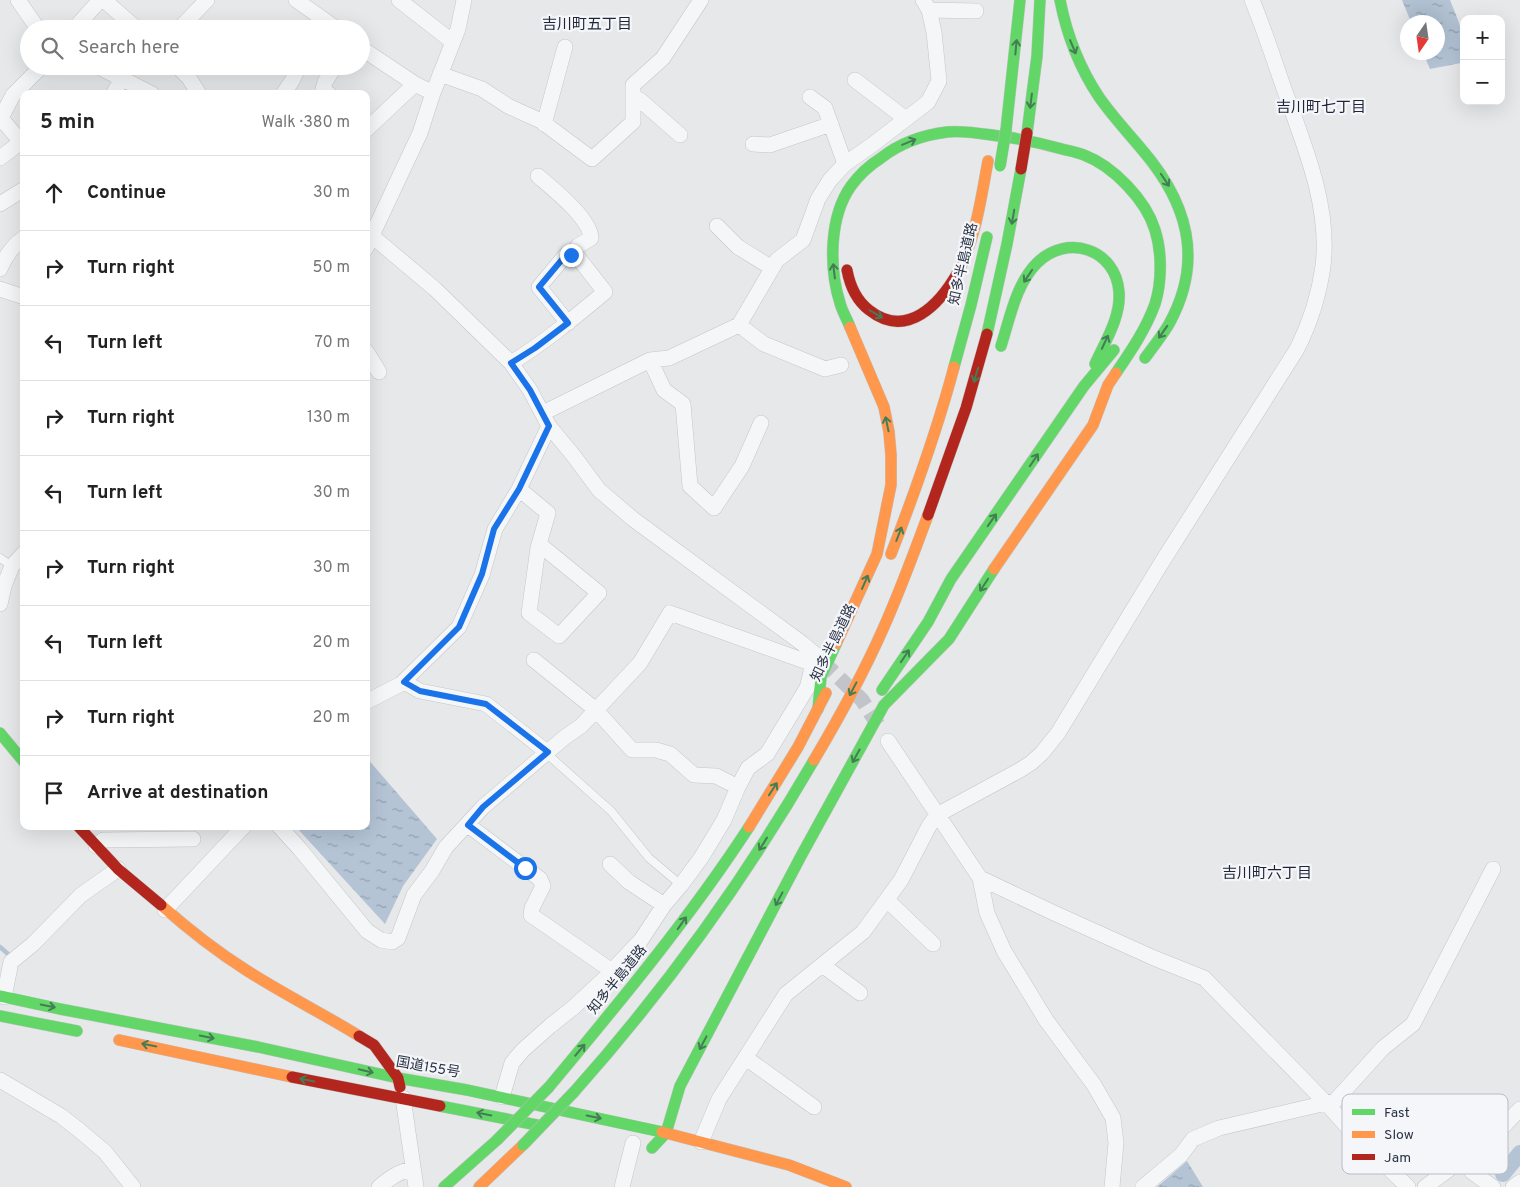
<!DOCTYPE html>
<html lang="en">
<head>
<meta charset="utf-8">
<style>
	body { margin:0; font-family:Overpass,"Noto Sans JP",sans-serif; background:#f2f2f2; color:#222 }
	.controls { position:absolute; right:15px; top:15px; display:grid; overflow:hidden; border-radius:10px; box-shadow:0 5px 20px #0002 }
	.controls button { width:45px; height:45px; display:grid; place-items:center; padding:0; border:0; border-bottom:1px solid #e0e0e0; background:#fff; color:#222; font:25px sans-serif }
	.compass { position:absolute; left:1400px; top:15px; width:45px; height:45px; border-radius:50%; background:#fff; box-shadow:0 5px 20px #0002; rotate:193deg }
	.stop { position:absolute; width:15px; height:15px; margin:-11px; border:4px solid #1a73e8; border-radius:50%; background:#fff }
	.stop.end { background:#1a73e8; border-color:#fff; box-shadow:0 1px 5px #0008 }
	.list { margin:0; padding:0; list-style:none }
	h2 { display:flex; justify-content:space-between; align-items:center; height:65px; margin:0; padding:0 20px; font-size:21px }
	h2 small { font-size:16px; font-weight:400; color:#767676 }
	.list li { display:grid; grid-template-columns:32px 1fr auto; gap:15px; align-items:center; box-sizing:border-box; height:75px; padding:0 20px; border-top:1px solid #e0e0e0 }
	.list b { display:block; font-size:19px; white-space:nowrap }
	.list em { font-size:16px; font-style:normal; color:#767676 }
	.icon { flex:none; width:28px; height:28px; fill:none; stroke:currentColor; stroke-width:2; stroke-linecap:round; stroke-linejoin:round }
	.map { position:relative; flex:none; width:1520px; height:1187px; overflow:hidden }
	.search { position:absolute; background:#fff; box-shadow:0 5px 20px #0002; left:20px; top:20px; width:350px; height:55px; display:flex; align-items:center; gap:12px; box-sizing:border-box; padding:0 18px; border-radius:28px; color:#767676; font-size:19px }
	.panel { position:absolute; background:#fff; box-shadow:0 5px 20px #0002; left:20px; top:90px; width:350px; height:740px; border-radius:10px }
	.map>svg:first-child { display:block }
</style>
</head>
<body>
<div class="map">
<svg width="1520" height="1187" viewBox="0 0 1520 1187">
	<defs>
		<pattern id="water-ripples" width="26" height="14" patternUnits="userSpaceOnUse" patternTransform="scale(1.25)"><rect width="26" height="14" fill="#b4c4d5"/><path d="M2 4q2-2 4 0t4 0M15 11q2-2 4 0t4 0" fill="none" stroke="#93a0af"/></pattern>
	</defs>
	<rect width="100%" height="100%" fill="#e6e8ea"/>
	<path fill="url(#water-ripples)" d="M1402,0H1450C1456,16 1472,47 1461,63L1430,69L1423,53L1438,52V22H1411Z
		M366,757L437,839L403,886L385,924L297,828V826H366Z
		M1187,1161L1203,1187H1157Z"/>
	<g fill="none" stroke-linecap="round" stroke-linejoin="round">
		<path stroke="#b4c4d5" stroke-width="4.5" d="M0,947L8,954"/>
		<path stroke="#b4c4d5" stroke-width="16" d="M1503,1174L1520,1153"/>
		<path stroke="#c1c4c9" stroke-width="15" stroke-dasharray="15 8" stroke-linecap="butt" d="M823,662L862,700L878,725"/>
		<g stroke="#c4c6c8" stroke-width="9">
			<path id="lane" d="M0,558L12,566
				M546,753L611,811L649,858L681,885"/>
		</g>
		<g stroke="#c4c6c8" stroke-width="16">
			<path id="street" d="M18,0L38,29
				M104,0L137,29
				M296,0L337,29
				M399,0L449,39L453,40
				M929,10L976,11
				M74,29L100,0
				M179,29L207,0
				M361,48L415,84L433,93
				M97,66L152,94
				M177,66L189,78L199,94
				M440,74L482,89L508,106L541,121L592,159L633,122V85L663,58L701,0
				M855,80L906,119
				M113,94L122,79
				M283,94L292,81L299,66
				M329,94L323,89L325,82L335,66
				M633,97L640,100L680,135
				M810,97L825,108L845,164
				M0,117L21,142L0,158
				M1,118L13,95L42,66
				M544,124L565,47
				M366,130L415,84
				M753,144L770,145L831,124
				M538,176C553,189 590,218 591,238L578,246L571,255
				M0,204L24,189
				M717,226L738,247L772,268
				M366,231L435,289L511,363L530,390L549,426L573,455L599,490L633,519L803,644L816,655L813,664
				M366,248L420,133L433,93L458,29L464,0
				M0,269C4,258 14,244 24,238
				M0,289L24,297
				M739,325L764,344L825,369L841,365
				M366,351L379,372
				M650,360L664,390L683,404L690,486L714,508L742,466L761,423
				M511,363C545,342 575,317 605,292L576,255L565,256L539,287L568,323
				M543,413L650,360L669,358L739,325L777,260L803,240L818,199L830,180L845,164L872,145L928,102L939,81L934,32L929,10L923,0
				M519,489L548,513L538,548L529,613L559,636L599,593L539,544
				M0,604L4,586L12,566L24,553
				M534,660L596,710L632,750H656L670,754L694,775L716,776L738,787
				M404,682L420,691L486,704L547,752
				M366,702L401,684L459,627L482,575L495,529L519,489L549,426
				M888,741L980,878L987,913L1004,951L1046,1020L1094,1085L1113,1118L1116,1143L1112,1187
				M468,825L540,879L543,886L532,908L531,915L612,971
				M279,826L299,848L367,931L381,940L392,942L398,938L414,895L432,871L446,847L483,807L565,737L581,726L640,663L670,613L813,664L807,688L767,754L748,768L738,787L724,820L701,858L681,885L664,905L641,940L605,978L574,1007L550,1026L523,1050L512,1063L502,1097
				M96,846L103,840L193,839
				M610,864L629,882L664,905
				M980,878L1054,913L1154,958L1204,978L1327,1104L1357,1138L1408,1187
				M887,900L933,944
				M165,910L244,826
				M824,965L829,970L860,993
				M4,997L11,962L33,944L81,895L118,869
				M746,1058L814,1107
				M0,1080L61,1116L79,1130L105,1152L133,1187
				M403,1098L416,1187
				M701,1142L719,1099L786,994L863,932L901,880L929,826L937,815L1020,770L1031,763L1042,753L1058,733L1162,562L1297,349C1310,323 1319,296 1323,266C1330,208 1306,150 1287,97C1275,64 1265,31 1252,0
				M1462,1160L1472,1172L1493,1187
				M379,1187C390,1178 398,1172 412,1169
				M622,1187L633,1143
				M1143,1187L1181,1155L1193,1139L1219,1128L1335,1101L1383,1048L1413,1024L1493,869
				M1425,1187L1495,1135L1520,1109
				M1513,1187L1520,1182"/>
		</g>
		<g stroke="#c4c6c8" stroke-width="12">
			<path id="fast" d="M1060,0C1067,36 1079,67 1099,97C1115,120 1135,140 1152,162C1191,213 1201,266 1169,324C1162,336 1153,347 1145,358
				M1006,130L1020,0
				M1027,133L1037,56L1040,0
				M850,327C847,319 842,311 840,303C829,268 829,217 851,186C859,175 870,165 881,158C900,143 923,135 947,132C965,130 989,135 1007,137C1026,140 1044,144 1062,149C1070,151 1077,152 1084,155C1113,166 1146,200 1155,230C1162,252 1162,282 1155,304C1146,329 1131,351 1116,373
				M987,334L1007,244L1021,169
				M1001,346C1010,318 1016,284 1037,263C1067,233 1116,249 1119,292C1121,317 1105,342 1095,364
				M954,367L971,305L987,237
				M882,690L928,622L951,579L1084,386L1114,350
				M818,709L821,677L836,644
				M0,733L24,762
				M0,996L60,1009L258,1047L398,1078L467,1090L662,1132
				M0,1016L77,1031
				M549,1087C619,1003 689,919 749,827
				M574,1092C665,990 745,879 814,760
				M440,1106L537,1125
				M652,1148L666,1133L680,1086L801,856L884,705L949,639L994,569
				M444,1187L497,1140"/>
		</g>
		<g stroke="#c4c6c8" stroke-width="12">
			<path id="slow" d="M958,272C976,238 981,198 988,161
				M891,554C915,492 937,431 954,367
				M994,569L1093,425L1108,385L1116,373
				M836,644L877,554L891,485V455L889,432L884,407L850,327
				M814,760C839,718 863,674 883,629C900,591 914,553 928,515
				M749,827L798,747L826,693
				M161,905C188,929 216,951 246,970C283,994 322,1013 359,1036
				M119,1040L292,1077
				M662,1132L789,1165L846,1187
				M479,1187L523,1145"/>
		</g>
		<g stroke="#c4c6c8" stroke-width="12">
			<path id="jam" d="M847,270C850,286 856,300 869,310C907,340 940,304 958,272
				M928,515L966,408L987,334
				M78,826L118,869L161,905
				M359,1036L374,1045L398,1078L400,1087
				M292,1077L440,1106"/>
		</g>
		<use href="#lane" stroke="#f5f6f7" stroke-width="8"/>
		<use href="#street" stroke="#f5f6f7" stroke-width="15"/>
		<use href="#fast" stroke="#63d668" stroke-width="11"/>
		<use href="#slow" stroke="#ff974d" stroke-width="11"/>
		<use href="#jam" stroke="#b3261e" stroke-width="11"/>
		<g stroke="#b8bbbf" stroke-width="12" stroke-linecap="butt">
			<path id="fast-bridge" d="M1000,166L1006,130
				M497,1140L549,1087
				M523,1145L574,1092"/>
		</g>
		<g stroke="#b8bbbf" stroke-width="12" stroke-linecap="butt">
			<path id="jam-bridge" d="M1021,169L1027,133"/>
		</g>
		<use href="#fast-bridge" stroke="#63d668" stroke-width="11"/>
		<use href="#jam-bridge" stroke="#b3261e" stroke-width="11"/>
	</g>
	<defs><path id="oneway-shaft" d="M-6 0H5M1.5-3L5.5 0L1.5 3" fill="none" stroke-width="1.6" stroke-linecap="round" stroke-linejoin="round" transform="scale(1.25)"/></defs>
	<g stroke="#447d55">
		<use href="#oneway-shaft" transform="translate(1016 47) rotate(-85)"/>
		<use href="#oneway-shaft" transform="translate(1073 47) rotate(67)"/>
		<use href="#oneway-shaft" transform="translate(1031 101) rotate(97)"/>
		<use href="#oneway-shaft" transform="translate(909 142) rotate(-22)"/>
		<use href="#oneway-shaft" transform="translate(1165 180) rotate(56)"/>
		<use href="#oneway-shaft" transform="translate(1013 217) rotate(100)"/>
		<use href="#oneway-shaft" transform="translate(834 271) rotate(-97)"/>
		<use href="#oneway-shaft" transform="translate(1028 276) rotate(124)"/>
		<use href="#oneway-shaft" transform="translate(876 314) rotate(30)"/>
		<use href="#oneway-shaft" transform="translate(1163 332) rotate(125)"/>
		<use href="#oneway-shaft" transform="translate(1105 342) rotate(-65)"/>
		<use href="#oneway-shaft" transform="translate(976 375) rotate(107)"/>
		<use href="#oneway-shaft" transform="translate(887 424) rotate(-102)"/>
		<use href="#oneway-shaft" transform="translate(1034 460) rotate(-56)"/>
		<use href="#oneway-shaft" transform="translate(992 520) rotate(-55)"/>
		<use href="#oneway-shaft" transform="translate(899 534) rotate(-69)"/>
		<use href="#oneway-shaft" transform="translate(865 582) rotate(-66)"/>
		<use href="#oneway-shaft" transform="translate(984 585) rotate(123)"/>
		<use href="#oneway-shaft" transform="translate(905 656) rotate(-56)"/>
		<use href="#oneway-shaft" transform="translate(853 689) rotate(118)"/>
		<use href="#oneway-shaft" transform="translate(856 756) rotate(119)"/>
		<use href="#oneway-shaft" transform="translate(773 789) rotate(-57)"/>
		<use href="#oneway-shaft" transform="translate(763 844) rotate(122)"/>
		<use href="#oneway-shaft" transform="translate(779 899) rotate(118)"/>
		<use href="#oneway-shaft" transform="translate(682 923) rotate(-55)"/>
		<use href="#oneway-shaft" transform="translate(48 1006) rotate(12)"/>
		<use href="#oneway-shaft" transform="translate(207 1037) rotate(11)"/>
		<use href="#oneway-shaft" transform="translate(703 1043) rotate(118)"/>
		<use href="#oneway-shaft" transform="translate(149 1045) rotate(-169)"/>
		<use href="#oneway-shaft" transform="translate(580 1050) rotate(-50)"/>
		<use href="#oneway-shaft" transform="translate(366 1071) rotate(13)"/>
		<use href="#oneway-shaft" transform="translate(307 1080) rotate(-169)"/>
		<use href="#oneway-shaft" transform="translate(484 1114) rotate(-169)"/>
		<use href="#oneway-shaft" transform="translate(594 1117) rotate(12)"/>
	</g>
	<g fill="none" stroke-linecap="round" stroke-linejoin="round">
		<path stroke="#1a73e8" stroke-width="6" d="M525,868L468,825L483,807L548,752L486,704L420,691L404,682L459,627L482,574L494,529L519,489L549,426L530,390L511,363L535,348L568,323L539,287L565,256L571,255"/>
	</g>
	<g text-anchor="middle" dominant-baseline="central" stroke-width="4.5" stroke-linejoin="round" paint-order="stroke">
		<g font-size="14" fill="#2b3445" stroke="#f4f6f9">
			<text transform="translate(964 264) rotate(-77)">知多半島道路</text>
			<text transform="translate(834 643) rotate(-64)">知多半島道路</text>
			<text transform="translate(618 980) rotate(-51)">知多半島道路</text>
			<text transform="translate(428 1068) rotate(10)">国道155号</text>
		</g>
		<g font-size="15" fill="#1d2536" stroke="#f4f6f9">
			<text x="587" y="25">吉川町五丁目</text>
			<text x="1321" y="108">吉川町七丁目</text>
			<text x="1267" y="874">吉川町六丁目</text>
		</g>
	</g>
	<rect x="1342" y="1094" width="166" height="80" rx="8" fill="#f4f6f9" stroke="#b8bcc3" stroke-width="1"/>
	<rect x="1352" y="1109" width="23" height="6" fill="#63d668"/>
	<rect x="1352" y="1131" width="23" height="7" fill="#ff974d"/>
	<rect x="1352" y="1154" width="23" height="6" fill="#b3261e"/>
	<g font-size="14" fill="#2b3445">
		<text x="1384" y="1117">Fast</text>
		<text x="1384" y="1139">Slow</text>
		<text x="1384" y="1162">Jam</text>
	</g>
</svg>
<div class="controls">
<button>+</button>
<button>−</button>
</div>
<svg class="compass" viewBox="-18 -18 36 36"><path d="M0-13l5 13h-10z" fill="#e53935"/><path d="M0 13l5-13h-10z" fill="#767676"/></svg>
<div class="stop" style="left:525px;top:868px"></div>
<div class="stop end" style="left:571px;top:255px"></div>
<div class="search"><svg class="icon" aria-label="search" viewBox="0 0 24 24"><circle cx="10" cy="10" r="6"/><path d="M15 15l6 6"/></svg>Search here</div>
<section class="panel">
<h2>5 min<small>Walk · 380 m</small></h2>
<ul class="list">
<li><svg class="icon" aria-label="ahead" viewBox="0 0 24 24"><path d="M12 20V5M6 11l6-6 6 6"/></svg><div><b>Continue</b></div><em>30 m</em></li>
<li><svg class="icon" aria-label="right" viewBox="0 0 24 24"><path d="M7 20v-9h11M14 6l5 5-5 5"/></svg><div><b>Turn right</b></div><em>50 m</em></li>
<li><svg class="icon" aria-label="left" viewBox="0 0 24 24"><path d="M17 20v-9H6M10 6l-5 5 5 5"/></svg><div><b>Turn left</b></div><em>70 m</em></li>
<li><svg class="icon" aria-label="right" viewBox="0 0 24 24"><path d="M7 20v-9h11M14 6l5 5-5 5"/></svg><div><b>Turn right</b></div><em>130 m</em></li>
<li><svg class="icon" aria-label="left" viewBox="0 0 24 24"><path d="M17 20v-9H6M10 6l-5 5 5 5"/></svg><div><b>Turn left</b></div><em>30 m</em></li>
<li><svg class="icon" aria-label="right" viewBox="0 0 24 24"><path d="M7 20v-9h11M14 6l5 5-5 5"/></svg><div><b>Turn right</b></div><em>30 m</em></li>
<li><svg class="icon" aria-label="left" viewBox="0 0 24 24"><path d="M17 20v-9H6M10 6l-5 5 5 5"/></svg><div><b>Turn left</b></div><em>20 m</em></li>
<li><svg class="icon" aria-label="right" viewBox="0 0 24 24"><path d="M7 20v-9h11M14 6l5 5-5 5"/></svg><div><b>Turn right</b></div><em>20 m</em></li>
<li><svg class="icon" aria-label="arrive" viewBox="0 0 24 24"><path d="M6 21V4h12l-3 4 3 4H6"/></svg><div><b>Arrive at destination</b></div></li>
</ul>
</section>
</div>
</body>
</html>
